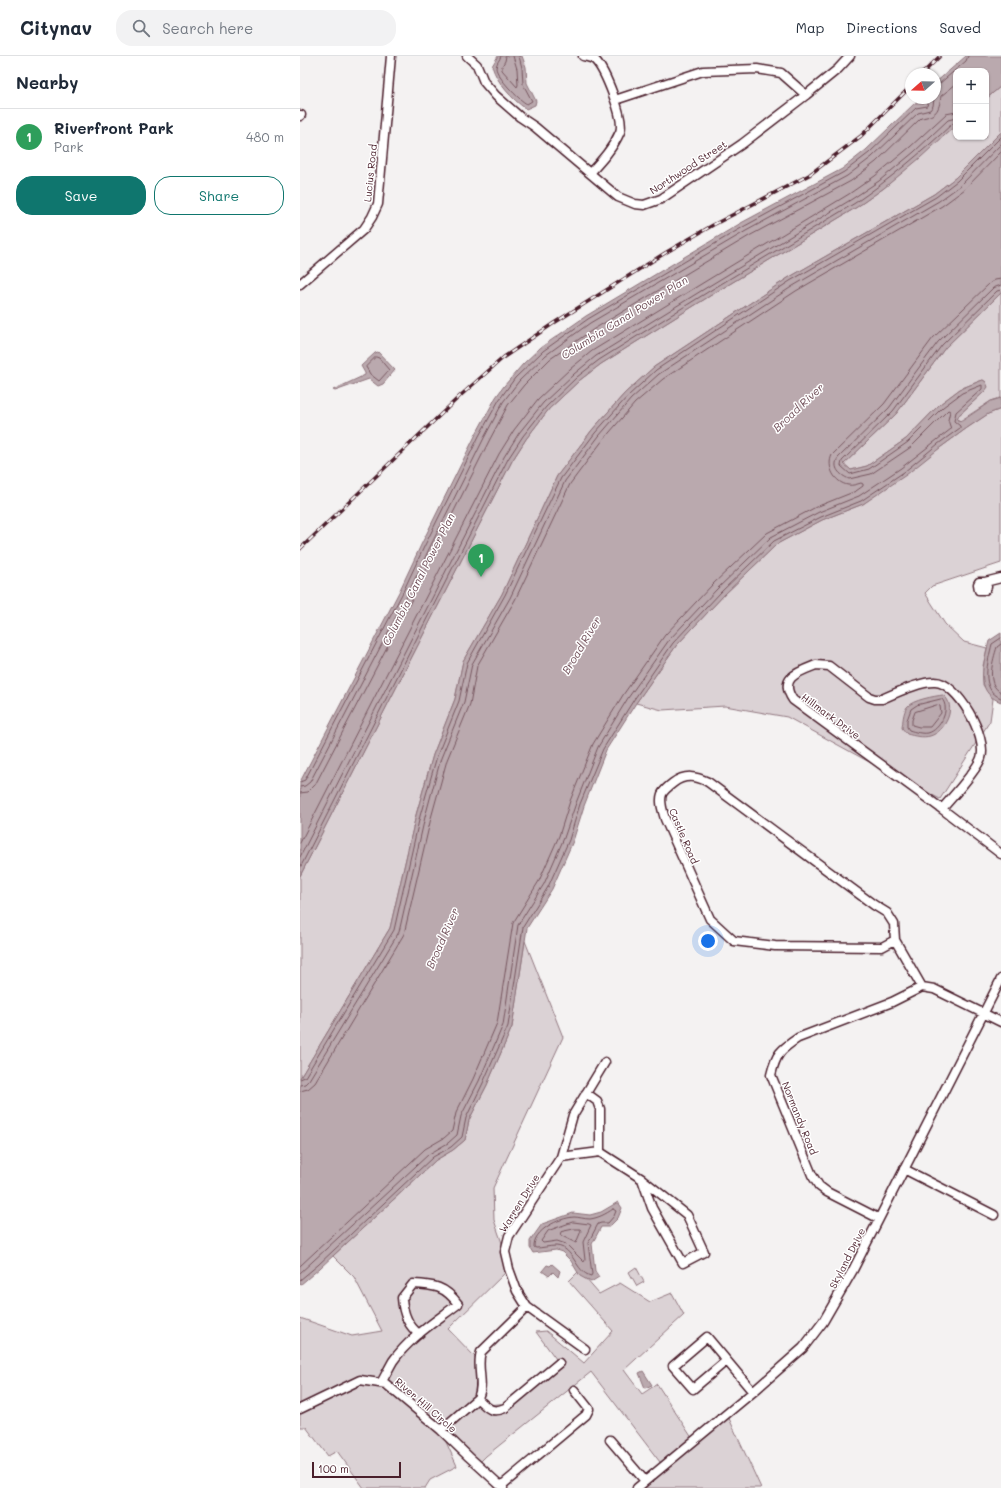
<!DOCTYPE html>
<html lang="en">
<head>
<meta charset="utf-8">
<style>
	body { margin:0; font-family:Mali,sans-serif; background:#f2f2f3; color:#1f2937 }
	.controls { position:absolute; right:12px; top:12px; display:grid; overflow:hidden; border-radius:8px; box-shadow:0 1px 3px #0004 }
	.controls button { width:36px; height:36px; display:grid; place-items:center; padding:0; border:0; border-bottom:1px solid #e0e1e3; background:#fff; color:#1f2937; font:20px sans-serif }
	.compass { position:absolute; left:605px; top:12px; width:36px; height:36px; border-radius:50%; background:#fff; box-shadow:0 1px 3px #0004; rotate:250deg }
	.scale { position:absolute; left:12px; bottom:10px; width:89px; box-sizing:border-box; padding-left:4px; border:2px solid #4a1f2b; border-top:0; font-size:11px; line-height:14px; white-space:nowrap; color:#4a1f2b; -webkit-text-stroke:3px #fff; paint-order:stroke }
	.you { position:absolute; left:408px; top:885px; width:14px; height:14px; margin:-10px; border:3px solid #fff; border-radius:50%; background:#1a73e8; box-shadow:0 0 0 6px #1a73e833 }
	.badge { display:grid; place-items:center; width:26px; height:26px; border-radius:50%; background:#0f766e; color:#fff; font-size:13px; font-weight:700 }
	.pin { position:absolute; translate:-50% -33px; filter:drop-shadow(0 1px 2px #0008) }
	.pin::after { content:''; position:absolute; top:21px; width:14px; height:12px; background:inherit; clip-path:polygon(0 0,100% 0,50% 100%) }
	.list { margin:0; padding:0; list-style:none }
	h2 { display:flex; justify-content:space-between; align-items:center; height:52px; margin:0; padding:0 16px; font-size:17px }
	h2 small { font-size:13px; font-weight:400; color:#747a83 }
	.list li { display:grid; grid-template-columns:26px 1fr auto; gap:12px; align-items:center; box-sizing:border-box; height:56px; padding:0 16px; border-top:1px solid #e0e1e3 }
	.list b { display:block; font-size:15px; white-space:nowrap }
	.list p { margin:0; font-size:13px; white-space:nowrap; color:#747a83 }
	.list em { font-size:13px; font-style:normal; color:#747a83 }
	.actions { display:flex; gap:8px; padding:12px 16px }
	.actions a { flex:1; padding:9px 0; border:1px solid #0f766e; border-radius:16px; text-align:center; font-size:14px; color:#0f766e }
	.actions .main { background:#0f766e; color:#fff }
	.icon { flex:none; width:22px; height:22px; fill:none; stroke:currentColor; stroke-width:2; stroke-linecap:round; stroke-linejoin:round }
	.map { position:relative; flex:none; width:701px; height:1432px; overflow:hidden }
	header { display:flex; align-items:center; gap:24px; box-sizing:border-box; height:56px; padding:0 20px; background:#fff; border-bottom:1px solid #e0e1e3 }
	header strong { font-size:19px }
	nav { display:flex; gap:22px; margin-inline-start:auto; font-size:14px }
	.search { width:280px; height:36px; background:#f2f2f3; display:flex; align-items:center; gap:10px; box-sizing:border-box; padding:0 14px; border-radius:16px; color:#747a83; font-size:15px }
	main { display:flex }
	aside { flex:1; background:#fff }
	.map>svg:first-child { display:block }
</style>
</head>
<body>
<header>
<strong>Citynav</strong>
<div class="search"><svg class="icon" aria-label="search" viewBox="0 0 24 24"><circle cx="10" cy="10" r="6"/><path d="M15 15l6 6"/></svg>Search here</div>
<nav><a>Map</a><a>Directions</a><a>Saved</a></nav>
</header>
<main>
<aside>
<h2>Nearby<small></small></h2>
<ul class="list">
<li><span class="badge" style="background:#2e9e5b">1</span><div><b>Riverfront Park</b><p>Park</p></div><em>480 m</em></li>
</ul>
<div class="actions"><a class="main">Save</a><a>Share</a></div>
</aside>
<div class="map">
<svg width="701" height="1432" viewBox="0 0 701 1432">
	<rect width="100%" height="100%" fill="#f4f2f2"/>
	<filter id="ink" filterUnits="userSpaceOnUse"><feTurbulence type="fractalNoise" baseFrequency=".025" numOctaves="2"/><feDisplacementMap in="SourceGraphic" scale="8" xChannelSelector="R" yChannelSelector="G"/><feConvolveMatrix kernelMatrix="1 2 1 2 8 2 1 2 1" color-interpolation-filters="sRGB"/></filter>
	<g filter="url(#ink)">
		<path fill="#dbd2d5" stroke="#927880" d="M701,30V76L655,122L634,138L488,222L354,311L325,337L292,374L257,420L202,538L163,605L155,643L133,699L116,759L90,872L0,1022V820L212,405L226,383L249,353L280,324L301,308L413,238L557,151L584,132L656,69V81H686V43Z
			M701,237V342L691,345L660,365L657,363L659,359L685,335L686,326L683,324L680,325L660,333L640,348L606,383L567,410L551,414L544,408L596,358L645,292Z
			M701,353V507L632,530L625,537L645,568L664,586L687,592L683,610V629L693,643L690,665L640,743L582,713L487,661L425,650L362,654L336,647L376,590L424,539L477,488L522,464L563,448L667,372L688,358Z
			M225,885L263,981L193,1132L194,1164L205,1196L209,1213L148,1273L178,1304L179,1342L185,1349L212,1347L259,1307L236,1276L246,1275L284,1307L313,1275L269,1225L279,1215L299,1238L320,1227L350,1246L372,1237L384,1259L324,1314L342,1338L357,1328L394,1385L427,1358L461,1432H337L363,1410L291,1316L186,1400L177,1409L141,1375L157,1410L130,1424L125,1432H64L37,1395L28,1400L6,1371H0V1355L4,1351L0,1348V1262L52,1280L82,1275L54,1221L33,1200L136,1104L153,1094L165,1084L169,1064L187,1029L212,971Z
			M336,1211L344,1226L337,1230L329,1216Z"/>
		<path fill="#baa9ae" stroke="#8d727a" d="M198,0H222L226,11L227,27L236,45L235,49L226,53C212,43 197,27 192,10Z
			M666,0H701V30L686,43V15H656V69L620,102L584,132L557,151L413,238L301,308L280,324L249,353L226,383L212,405L0,820V726L99,536L121,489L176,378L196,341L204,330L223,308L240,292L286,260L441,167L542,113L566,94L615,47H624L626,42H635V27Z
			M701,76V237L645,292L596,358L544,408L551,414L567,410L606,383L640,348L660,333L680,325L683,324L686,326L688,331L685,335L659,359L657,364L662,365L691,345L701,342V353L688,358L667,372L641,391L606,419L563,448L522,464L477,488L424,539L376,590L336,647L306,694L284,750L273,785L252,833L227,872L212,971L187,1029L169,1064L165,1084L153,1094L136,1104L20,1212L0,1229V1022L90,872L116,759L133,699L155,643L163,605L202,538L257,420L292,374L325,337L354,311L488,222L634,138L655,122Z
			M78,296L95,314L83,328L78,330L69,323L35,335L33,334L65,319V317L61,310L75,297Z
			M701,577V646C673,636 684,607 689,585Z
			M643,639C658,650 645,676 630,680C623,682 614,680 607,678L602,672C603,665 603,657 607,651C612,644 635,640 643,639Z
			M318,1146L322,1152L318,1162L309,1171H301L292,1188L295,1215L299,1221L291,1226L280,1220L271,1205L262,1196L256,1194L233,1197L230,1192V1185L242,1168L273,1157L290,1159L301,1156Z
			M252,1208L260,1215L258,1221L253,1216L249,1220L242,1215L247,1209L250,1210Z
			M343,1315L352,1329L345,1332L339,1317Z"/>
		<g fill="none" stroke-linecap="round" stroke-linejoin="round">
			<path stroke="#77565f" stroke-width="1" d="M201,0C200,4 196,7 196,12C197,21 219,44 227,48L232,45L223,28L222,12L219,0
				M206,0L205,5L202,10V14L217,31L218,29L217,13L213,0
				M635,29L639,28L666,5L668,0
				M76,301L79,302L89,314L79,325L70,318L66,311Z
				M701,582L692,588C688,605 679,634 701,642
				M701,588L697,591C693,604 685,629 701,636
				M642,643C651,653 640,674 628,677C622,678 615,676 609,674L607,671V664L611,653L617,649Z
				M637,649L640,650L641,657L630,671H619L612,669V664L615,656Z
				M0,726L5,724L102,538L124,491L179,380L199,344L215,322L243,295L288,263L443,171L544,116L569,97L616,52L627,50L629,42
				M0,731L5,730L10,726L107,540L129,493L184,382L203,346L219,325L246,299L290,267L446,175L547,120L572,101L618,57L630,54L633,50L634,42
				M0,737L8,736L15,729L112,543L134,495L189,385L208,349L224,329L250,303L294,273L449,180L551,125L576,106L621,62C636,60 639,55 641,40L656,28
				M0,787L199,398L214,374L238,343L270,313L292,295L406,225L549,138L575,120L610,91L646,58L656,56
				M0,801L204,401L219,377L243,347L274,318L296,300L409,230L552,143L579,125L614,96L648,64L656,62
				M0,812L208,403L223,380L246,351L277,321L299,304L411,234L555,147C590,123 621,97 652,68L656,67
				M0,1023L5,1021L94,874L120,760L137,700L159,645L167,607L205,539L261,422L295,377L328,340L356,314L490,225L636,141L657,125L701,81
				M0,1029L5,1028L9,1024L99,876L125,761L141,702L164,646L172,608L210,542L265,425L299,380L331,343L359,318L493,230L639,145L661,129L701,88
				M0,1035L8,1033L15,1027L104,878L131,762L147,704L170,648L177,610L215,544L270,428L303,384L335,347L363,323L496,235L642,150L665,133L701,96
				M313,1153L316,1155L314,1160L308,1167H301L298,1168L288,1187L292,1218L291,1220C275,1216 274,1191 256,1190C249,1190 242,1192 236,1192L234,1191C233,1174 259,1162 274,1161C279,1161 284,1163 290,1163C298,1162 306,1158 313,1153Z
				M273,1166L289,1168L291,1169L283,1186L285,1204L284,1206L266,1188L257,1185L243,1187L241,1185L248,1175Z
				M274,1173H280L281,1175L276,1187L260,1179L261,1176Z
				M0,1210L125,1093L144,1082L152,1075L156,1057L173,1023L197,967L213,867L239,825L259,780L270,745L293,688L323,639L365,579L413,528L467,477L516,451L556,435L563,430V428L561,427C557,428 553,430 548,429C535,427 526,411 532,399L584,348L633,282L690,227L695,224L701,223
				M0,1217L129,1098L148,1087L157,1079L161,1060L179,1025L203,969L218,869L244,828L264,782L276,747L298,691L328,642L369,584L417,533L471,481L519,456L559,440L601,412L651,373L648,364L650,355L648,354L611,391L571,418L549,423C540,419 532,412 538,402L589,352L638,286L693,232L701,229
				M0,1224L18,1209L133,1101L151,1091L162,1081L166,1062L183,1027L208,970L223,871L248,831L269,784L280,748L303,693L333,645L373,587L421,536L474,485L521,461L561,445L604,416L638,388L660,372V370L654,365L656,356L682,333V329L662,337L643,351L608,386L569,413L550,418L541,410L542,405L593,355L642,289L697,235L701,234"/>
			<g stroke="#4a1f2b" stroke-width="11">
				<path id="minor" d="M167,0L177,9L184,26L196,40L220,61L235,71L318,141L335,148L344,149L361,143L442,88L506,39L538,13L550,0
					M283,0C287,1 292,2 295,4C305,14 325,63 320,76C313,92 302,104 290,117
					M315,44L403,15L457,13L481,17L506,39
					M0,59H1L0,60
					M0,228L64,173L72,161L78,148L91,0
					M685,526L687,531L685,534H679L678,528L679,526H685L701,522
					M516,609L529,610L569,641L575,643H582C595,637 622,625 635,626C657,626 688,681 681,702C676,716 652,741 642,753L493,644C478,622 498,616 516,609Z
					M642,753L701,798
					M595,884L582,891L475,890L434,885L410,863L365,763C363,755 359,746 362,738C364,734 369,730 373,727C385,718 396,720 408,726L574,849L587,857L594,868L595,884L622,931L634,933L701,966
					M286,1037L297,1045L300,1053V1096
					M261,1101L300,1096L342,1123L352,1152L383,1207L404,1196L387,1159L342,1123
					M604,1113L694,1159
					M578,1162L527,1136L519,1130L512,1119L471,1019C476,998 480,994 498,982L592,946L622,931
					M285,1293L227,1251L217,1235L209,1213L205,1196L209,1180L261,1101L273,1059L305,1006
					M426,1305L393,1333L373,1310L407,1281L453,1336
					M81,1327C85,1320 89,1312 93,1305C109,1282 136,1265 158,1248C145,1230 134,1229 113,1228L102,1242C103,1257 107,1269 119,1278
					M178,1343C188,1352 191,1358 205,1352L259,1307
					M0,1353L60,1324L86,1328L141,1374L169,1401L203,1432
					M141,1374L178,1342C185,1327 176,1311 181,1296L227,1251
					M310,1384L345,1425
					M201,1430L286,1359L289,1353L274,1334
					M337,1432L453,1336L503,1292L523,1266L553,1214L701,923"/>
			</g>
			<use href="#minor" stroke="#fff" stroke-width="8"/>
			<g stroke="#4a1f2b" stroke-width="3.5">
				<path id="rail" d="M622,18L640,0
					M0,493L160,340L204,301L254,267L365,197L413,169L509,119L561,80L611,30"/>
			</g>
			<use href="#rail" stroke="#fff" stroke-width="2" stroke-dasharray="6" stroke-linecap="butt"/>
		</g>
	</g>
	<g text-anchor="middle" dominant-baseline="central" stroke-width="3" stroke-linejoin="round" paint-order="stroke">
		<g font-size="10" fill="#4a1f2b" stroke="#fff">
			<text transform="translate(388 111) rotate(-33)">Northwood Street</text>
			<text transform="translate(70 117) rotate(-84)">Lucius Road</text>
			<text transform="translate(531 660) rotate(36)">Hillmark Drive</text>
			<text transform="translate(384 780) rotate(67)">Castle Road</text>
			<text transform="translate(500 1062) rotate(68)">Normandy Road</text>
			<text transform="translate(219 1147) rotate(-58)">Warren Drive</text>
			<text transform="translate(547 1202) rotate(-63)">Skyland Drive</text>
			<text transform="translate(126 1349) rotate(41)">River Hill Circle</text>
		</g>
		<g font-size="11" font-style="italic" fill="#714f59" stroke="#fff">
			<text transform="translate(324 261) rotate(-32)">Columbia Canal Power Plan</text>
			<text transform="translate(498 351) rotate(-43)">Broad River</text>
			<text transform="translate(118 523) rotate(-63)">Columbia Canal Power Plan</text>
			<text transform="translate(281 589) rotate(-59)">Broad River</text>
			<text transform="translate(142 882) rotate(-66)">Broad River</text>
		</g>
	</g>
</svg>
<div class="controls">
<button>+</button>
<button>−</button>
</div>
<svg class="compass" viewBox="-18 -18 36 36"><path d="M0-13l5 13h-10z" fill="#e53935"/><path d="M0 13l5-13h-10z" fill="#747a83"/></svg>
<div class="scale">100 m</div>
<div class="you"></div>
<div class="pin badge" style="left:181px;top:521px;background:#2e9e5b">1</div>
</div>
</main>
</body>
</html>
